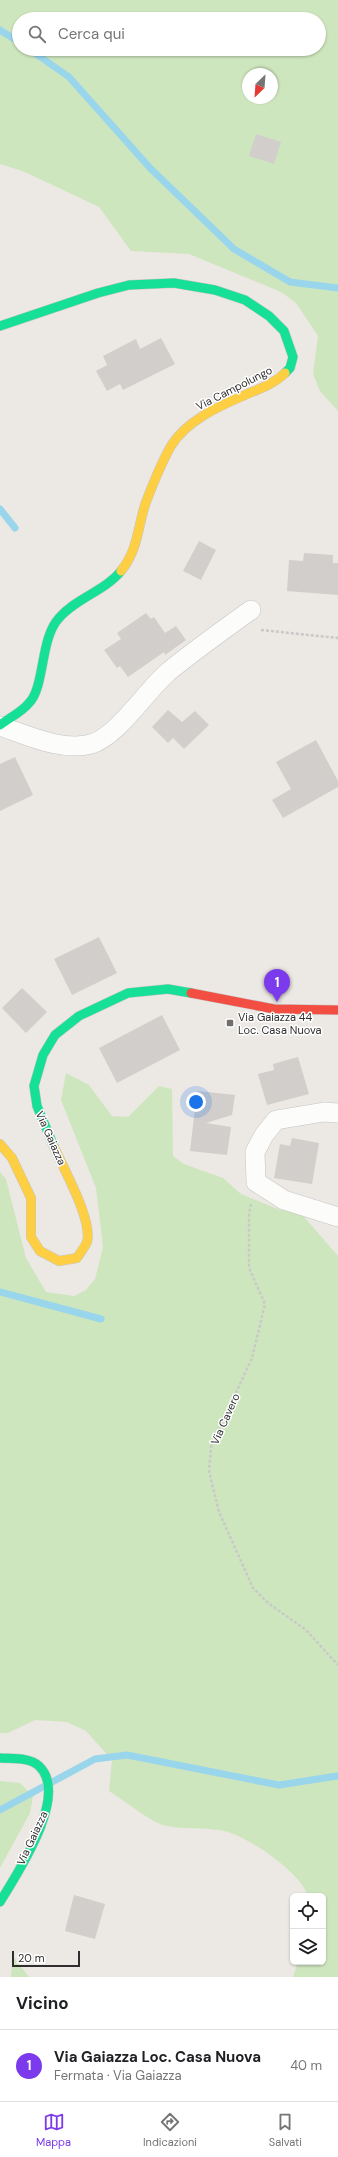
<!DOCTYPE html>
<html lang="it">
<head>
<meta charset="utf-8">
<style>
	body { margin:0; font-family:"DM Sans",sans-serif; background:#f2f2f2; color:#202124 }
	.controls { position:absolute; right:12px; bottom:12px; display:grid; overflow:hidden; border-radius:6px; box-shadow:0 1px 3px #0004 }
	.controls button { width:36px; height:36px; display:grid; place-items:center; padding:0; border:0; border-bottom:1px solid #e0e0e0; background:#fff; color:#202124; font:20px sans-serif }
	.compass { position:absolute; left:242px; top:68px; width:36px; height:36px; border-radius:50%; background:#fff; box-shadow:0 1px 3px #0004; rotate:205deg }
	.scale { position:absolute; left:12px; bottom:10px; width:68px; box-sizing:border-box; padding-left:4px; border:2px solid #2e2e2e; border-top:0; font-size:11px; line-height:14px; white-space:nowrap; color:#2e2e2e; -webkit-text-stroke:3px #fff; paint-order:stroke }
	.you { position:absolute; left:196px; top:1102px; width:14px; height:14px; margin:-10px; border:3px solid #fff; border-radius:50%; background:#1a73e8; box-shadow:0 0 0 6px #1a73e833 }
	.badge { display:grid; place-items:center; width:26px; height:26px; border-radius:50%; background:#7c3aed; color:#fff; font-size:13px; font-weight:700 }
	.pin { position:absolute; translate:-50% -33px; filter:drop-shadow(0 1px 2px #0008) }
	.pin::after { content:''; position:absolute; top:21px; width:14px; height:12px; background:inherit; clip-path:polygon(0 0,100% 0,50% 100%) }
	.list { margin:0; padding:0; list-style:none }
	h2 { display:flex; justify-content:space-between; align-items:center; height:52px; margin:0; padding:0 16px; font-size:17px }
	h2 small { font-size:13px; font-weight:400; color:#757577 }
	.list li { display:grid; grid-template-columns:26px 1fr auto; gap:12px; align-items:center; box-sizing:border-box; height:72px; padding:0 16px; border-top:1px solid #e0e0e0 }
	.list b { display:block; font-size:15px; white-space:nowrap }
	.list p { margin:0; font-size:13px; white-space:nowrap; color:#757577 }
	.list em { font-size:13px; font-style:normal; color:#757577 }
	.icon { flex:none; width:22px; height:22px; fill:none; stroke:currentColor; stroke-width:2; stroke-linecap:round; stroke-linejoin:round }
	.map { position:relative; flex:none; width:338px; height:1977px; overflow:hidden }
	.search { position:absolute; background:#fff; box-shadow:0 1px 3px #0004; left:12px; right:12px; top:12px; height:44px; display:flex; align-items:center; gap:10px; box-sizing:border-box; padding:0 14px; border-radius:22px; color:#757577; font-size:15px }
	.sheet { height:124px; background:#fff }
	nav { display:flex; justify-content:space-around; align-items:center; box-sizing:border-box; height:56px; border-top:1px solid #e0e0e0; background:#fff; font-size:11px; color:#757577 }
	nav a { display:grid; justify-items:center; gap:2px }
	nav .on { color:#7c3aed }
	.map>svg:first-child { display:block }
</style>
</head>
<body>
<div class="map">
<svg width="338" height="1977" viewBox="0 0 338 1977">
	<rect width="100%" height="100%" fill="#ece8e4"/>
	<path fill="#cee6be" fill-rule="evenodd" d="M0,0H338V411L320,391L313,374L318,336L296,303L281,292L189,254L131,251L99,207L25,172L0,164ZM19,19H319V49H19ZM248,74H272V98H248Z
		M66,1073L89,1085L112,1116L128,1117L159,1086L172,1089L173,1156L184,1164L223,1178L241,1194L280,1210L299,1211L338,1256V1977H293L298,1962H323V1896H308C300,1872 248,1836 224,1831C207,1827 174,1830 160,1824C143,1816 125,1801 109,1791L112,1760L86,1731L67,1722L35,1720L8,1733H0V1172L6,1179L26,1258L46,1292L74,1296L86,1290L95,1279L103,1247L96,1188L61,1100Z
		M0,1781L20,1783L33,1796L30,1813L0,1868Z
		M13,1956L29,1977H11Z"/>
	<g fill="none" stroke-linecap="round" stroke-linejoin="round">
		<path stroke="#99d6ec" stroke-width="7" d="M0,30L19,42
			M29,49L69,77L150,168L234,249L290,282L338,288
			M0,509L15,528
			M0,1292L101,1319
			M0,1810L95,1759L127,1755L279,1785L337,1776"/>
	</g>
	<path fill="#d1cecb" d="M256,134L281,142L274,164L249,156Z
		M161,338L175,364L123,390L120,384L107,391L96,371L107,365L103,356L136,339L140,349Z
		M199,541L216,550L201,580L183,571Z
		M304,553L333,555V563H338V595L287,591L289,560L303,561Z
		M146,613L151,619L154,617L165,633L176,626L186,640L165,655L164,652L128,677L120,666L117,668L104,650L121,639L117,633Z
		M168,710L182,722L195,711L209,725L184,749L173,738L168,743L152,727Z
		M316,740L338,781V787L283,818L272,800L291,789L276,762Z
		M15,757L33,795L0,811V764Z
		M99,937L117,973L72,995L54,959Z
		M22,988L47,1012L26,1033L2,1008Z
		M162,1015L180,1050L117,1083L99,1048Z
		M298,1057L309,1094L267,1105L258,1074L274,1070L273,1064Z
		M197,1091L235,1095L232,1115L206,1123L231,1127L227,1155L190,1151Z
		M292,1138L319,1143L312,1184L274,1178L280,1144L290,1146Z
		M74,1895L105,1904L95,1939L65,1931Z"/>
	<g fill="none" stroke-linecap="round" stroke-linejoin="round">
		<g stroke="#c5c4c5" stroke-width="20">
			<path id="street" d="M0,726C27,735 62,752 91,744C117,737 147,690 168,672C195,650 223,630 251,610
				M338,1113L324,1112L276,1120L264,1135L255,1152L256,1182L284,1200L338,1217"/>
		</g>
		<g stroke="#c5c4c5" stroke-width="10">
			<path id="fast" d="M0,326L98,293L129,285L174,283L215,290L245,300L269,316L284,331L293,357L290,368L285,373
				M0,725C9,718 22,712 29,703C45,687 40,638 59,618C76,598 105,591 121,571
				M54,1147L37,1106L34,1086L43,1055L55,1035L79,1016L128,993L168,989L191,993
				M0,1758C12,1759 29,1757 39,1766C70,1795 17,1874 0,1902"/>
		</g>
		<g stroke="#c5c4c5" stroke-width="10">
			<path id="slow" d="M121,571C139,548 137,528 146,502C153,484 161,463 171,446C186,421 219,406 245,395C259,389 274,384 285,373
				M0,1144L12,1158L31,1198V1237L40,1251L59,1261L77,1258C80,1253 85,1247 87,1242C93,1220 63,1168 54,1147"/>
		</g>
		<g stroke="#c5c4c5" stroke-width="10">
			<path id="jam" d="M191,993L274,1009L338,1010"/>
		</g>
		<path stroke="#c9c9c8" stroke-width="2.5" stroke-dasharray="3 2" stroke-linecap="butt" d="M261,630L338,638
			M251,1204L249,1214V1268L265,1304L252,1358L211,1447L209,1471L219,1512L253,1588L268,1603L306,1630L338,1665"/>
		<use href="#street" stroke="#fcfcfb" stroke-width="19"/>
		<use href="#fast" stroke="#16e098" stroke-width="9"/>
		<use href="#slow" stroke="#ffcf43" stroke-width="9"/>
		<use href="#jam" stroke="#f24e42" stroke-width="9"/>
	</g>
	<rect fill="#706f6e" stroke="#fff" stroke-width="1.5" x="226" y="1019" width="8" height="8" rx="2"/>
	<g text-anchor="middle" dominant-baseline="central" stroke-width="3" stroke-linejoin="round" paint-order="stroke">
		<g font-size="11" fill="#2e2e2e" stroke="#fff">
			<text transform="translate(234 388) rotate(-27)">Via Campolungo</text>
			<text transform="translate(51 1138) rotate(66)">Via Gaiazza</text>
			<text transform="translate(225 1419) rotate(-66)">Via Cavero</text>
			<text transform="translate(32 1838) rotate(-65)">Via Gaiazza</text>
		</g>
		<g font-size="11" fill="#2e2e2e" stroke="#fff" text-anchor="start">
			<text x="238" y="1017">Via Gaiazza 44<tspan x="238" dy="13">Loc. Casa Nuova</tspan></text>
		</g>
	</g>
</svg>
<div class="controls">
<button><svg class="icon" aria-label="locate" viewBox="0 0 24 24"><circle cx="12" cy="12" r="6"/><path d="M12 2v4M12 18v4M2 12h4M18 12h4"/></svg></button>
<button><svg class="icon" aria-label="layers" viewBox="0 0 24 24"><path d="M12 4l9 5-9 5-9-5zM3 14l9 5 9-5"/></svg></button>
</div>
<svg class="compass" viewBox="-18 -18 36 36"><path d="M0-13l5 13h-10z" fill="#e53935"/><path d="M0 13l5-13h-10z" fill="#757577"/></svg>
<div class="scale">20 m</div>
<div class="you"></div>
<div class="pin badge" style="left:277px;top:1002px">1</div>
<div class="search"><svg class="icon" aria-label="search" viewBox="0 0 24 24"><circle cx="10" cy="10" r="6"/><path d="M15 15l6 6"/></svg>Cerca qui</div>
</div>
<section class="sheet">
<h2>Vicino<small></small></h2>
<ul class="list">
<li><span class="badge">1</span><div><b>Via Gaiazza Loc. Casa Nuova</b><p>Fermata · Via Gaiazza</p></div><em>40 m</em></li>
</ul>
</section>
<nav>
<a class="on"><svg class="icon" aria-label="map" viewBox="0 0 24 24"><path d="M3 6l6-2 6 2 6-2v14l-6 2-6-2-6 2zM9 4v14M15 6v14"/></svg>Mappa</a>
<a><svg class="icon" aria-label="directions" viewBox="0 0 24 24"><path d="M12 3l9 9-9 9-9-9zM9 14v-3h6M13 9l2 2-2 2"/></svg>Indicazioni</a>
<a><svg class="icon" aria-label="saved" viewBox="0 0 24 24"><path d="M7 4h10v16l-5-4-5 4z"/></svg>Salvati</a>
</nav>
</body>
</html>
